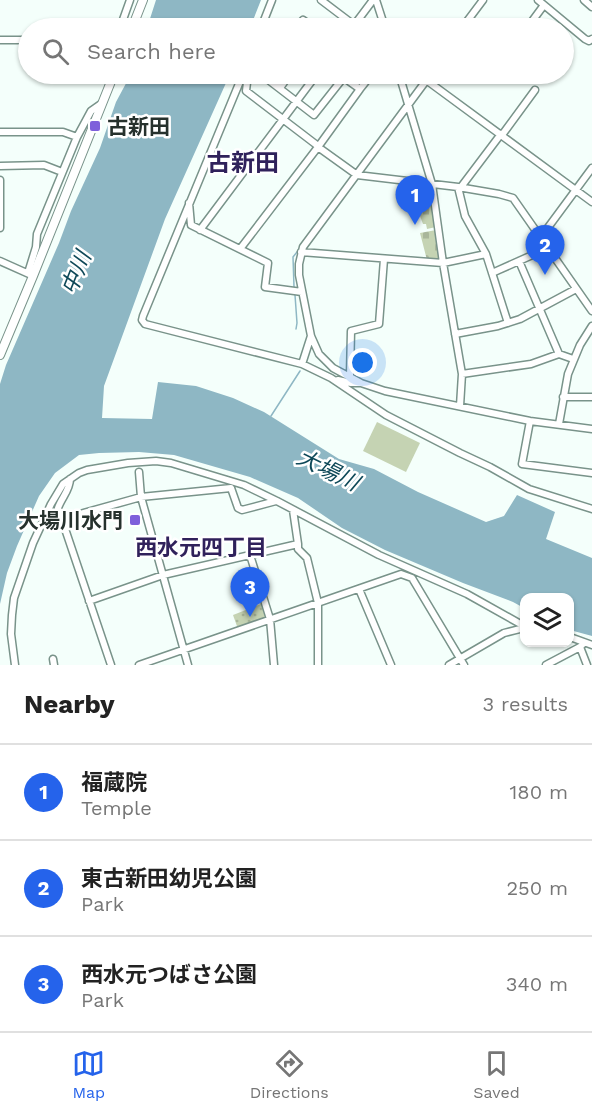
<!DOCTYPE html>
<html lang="en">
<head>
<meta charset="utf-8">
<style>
	body { margin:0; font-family:"Work Sans","Noto Sans JP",sans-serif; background:#f2f2f2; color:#222 }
	.controls { position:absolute; right:18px; bottom:18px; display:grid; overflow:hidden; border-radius:12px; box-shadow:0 2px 4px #0004 }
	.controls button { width:54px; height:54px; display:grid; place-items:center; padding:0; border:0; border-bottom:2px solid #e0e0e0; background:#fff; color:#222; font:30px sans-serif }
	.you { position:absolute; left:363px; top:363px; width:21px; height:21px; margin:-15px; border:4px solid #fff; border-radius:50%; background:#1a73e8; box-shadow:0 0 0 9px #1a73e833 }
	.badge { display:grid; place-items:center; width:39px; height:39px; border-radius:50%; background:#2563eb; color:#fff; font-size:20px; font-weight:700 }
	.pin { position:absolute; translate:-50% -50px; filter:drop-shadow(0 2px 3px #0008) }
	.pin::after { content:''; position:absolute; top:32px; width:21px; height:18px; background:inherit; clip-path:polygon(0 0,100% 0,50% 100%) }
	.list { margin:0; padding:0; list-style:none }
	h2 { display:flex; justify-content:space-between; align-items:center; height:78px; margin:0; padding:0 24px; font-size:26px }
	h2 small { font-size:20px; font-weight:400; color:#767676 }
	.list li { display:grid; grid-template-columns:39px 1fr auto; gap:18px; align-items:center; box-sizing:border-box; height:96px; padding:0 24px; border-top:2px solid #e0e0e0 }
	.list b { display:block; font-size:22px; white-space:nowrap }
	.list p { margin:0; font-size:20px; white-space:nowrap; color:#767676 }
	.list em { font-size:20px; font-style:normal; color:#767676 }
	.icon { flex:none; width:33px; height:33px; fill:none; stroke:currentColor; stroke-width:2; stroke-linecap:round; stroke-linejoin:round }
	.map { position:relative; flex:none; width:592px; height:665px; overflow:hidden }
	.search { position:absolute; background:#fff; box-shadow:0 2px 4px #0004; left:18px; right:18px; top:18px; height:66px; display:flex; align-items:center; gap:15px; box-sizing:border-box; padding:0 21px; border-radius:33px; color:#767676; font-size:22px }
	.sheet { height:366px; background:#fff }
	nav { display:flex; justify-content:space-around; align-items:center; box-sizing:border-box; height:84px; border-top:2px solid #e0e0e0; background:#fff; font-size:16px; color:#767676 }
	nav a { display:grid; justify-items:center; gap:3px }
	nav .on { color:#2563eb }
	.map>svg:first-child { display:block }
</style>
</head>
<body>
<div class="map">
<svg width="592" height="665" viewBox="0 0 592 665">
	<defs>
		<pattern id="cemetery-stones" width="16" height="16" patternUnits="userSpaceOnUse" patternTransform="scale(1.5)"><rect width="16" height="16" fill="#c5d3b3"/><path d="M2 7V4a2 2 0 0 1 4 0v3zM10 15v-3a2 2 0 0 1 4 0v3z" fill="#a9b69a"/></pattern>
		<pattern id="park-dots" width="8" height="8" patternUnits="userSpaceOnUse" patternTransform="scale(1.5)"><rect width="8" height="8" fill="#c5d3b3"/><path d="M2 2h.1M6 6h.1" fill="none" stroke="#a9b69a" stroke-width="1.8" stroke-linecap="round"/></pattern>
	</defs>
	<rect width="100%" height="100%" fill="#f4fffb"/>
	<path fill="url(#cemetery-stones)" d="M432,202L436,227L427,229L426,224H423L420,216L415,217L412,208Z
		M436,230L440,260L439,261L427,260L420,233Z"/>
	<path fill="url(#park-dots)" d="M261,604L266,619L238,629L233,615Z"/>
	<path fill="#c5d3b3" d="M377,422L420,443L406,472L363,451Z"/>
	<path fill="#8eb7c4" d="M156,0H261L250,28H147Z
		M131,74H230L165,219L104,386L102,418L152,419L158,382L196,386L233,398L264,412L339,459L374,469L418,492L486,522L504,516L517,495L555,512L546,539L592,558V636L570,630V598H524V608L513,602L463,583L385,550L342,528L298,498L250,477L174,455L139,452L99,453L79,455L55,473L39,496L17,546L7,573L0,604V384L6,365L59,243L71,211L100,148L116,102Z"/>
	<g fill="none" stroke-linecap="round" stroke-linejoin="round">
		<path stroke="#8eb7c4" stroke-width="1.5" d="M294,287L293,257L301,247
			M295,295L297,323L296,329
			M271,416L300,371"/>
		<g stroke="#79938a" stroke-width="9">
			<path id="minor" d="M321,0L354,25
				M376,0L385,28
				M538,0L585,39L589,41L592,39
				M584,0L592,7
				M120,28L130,0
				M261,28L272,0
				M296,28L303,20L314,28
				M352,28L373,0
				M462,28L483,0
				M527,28L544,5
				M0,40H28
				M243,74L143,316L142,320L145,324L302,364L331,378L386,415L460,453L490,467L529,489L592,509
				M248,74L246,91L318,146
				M263,74L262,75L314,115L344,77
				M399,74L432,184L443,263L462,374L460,406
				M418,74L592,202
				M431,74L303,247L299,264V275L311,336L319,354L333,368L361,383L385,391L530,421L592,429
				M280,88L290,74
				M360,89L372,74
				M0,132H63L77,137
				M502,135L535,90
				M318,147L357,175L458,187L499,194L513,198L592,311
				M0,166L44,165L62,172
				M0,180V228
				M458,187L465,216L486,254L508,323
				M461,187L501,134
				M189,203L191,225L268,263L265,287L302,292
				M200,230L317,74
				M541,237L592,168
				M240,249L318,147L360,89L339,74
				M301,252L443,263L486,254
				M0,261L29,274
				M519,261L559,354
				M28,273L36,247L37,234L77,137L91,111L101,104
				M492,273L548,248
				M455,334L498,326L520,319L576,289
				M302,364L311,336
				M462,374L531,364L559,354L573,359
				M350,376L351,331L379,324L384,259
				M338,380L351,383H361
				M563,397H592
				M530,421L522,464L592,473
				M559,424L568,374L580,345L592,326
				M139,472L141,497L188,665
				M70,479C70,490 62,497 58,508L111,665
				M62,519L141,497L231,488L238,508L242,510L276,501
				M298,544V549L307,558L318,603V665
				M250,555L270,619L274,665
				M359,589L391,665
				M89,601L163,575L298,544L293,510
				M570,637L592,645
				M584,643L580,647L587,665
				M53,659L54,665
				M15,665L11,634L12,615L14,598L33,543L51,504L63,484L79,473L87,470L128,463L156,461L171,463L244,485L277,501L379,555L467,594L524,626
				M139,665L401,574L412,578L464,665
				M449,665L504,633L524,628
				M546,665L580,647"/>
		</g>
		<g stroke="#79938a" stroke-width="10">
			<path id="tertiary" d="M132,28L143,0
				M0,355L33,276L114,74"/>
		</g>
		<use href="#minor" stroke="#fff" stroke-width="6"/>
		<use href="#tertiary" stroke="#fff" stroke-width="8"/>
	</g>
	<g fill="#7e60db" stroke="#fff" stroke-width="2">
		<rect x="89" y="120" width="12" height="12" rx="3"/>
		<rect x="129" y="514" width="12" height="12" rx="3"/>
	</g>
	<g text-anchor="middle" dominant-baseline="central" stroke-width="5" stroke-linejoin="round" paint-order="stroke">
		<g font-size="21" font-weight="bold" fill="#26312d" stroke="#fff" text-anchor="start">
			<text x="107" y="126">古新田</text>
			<text x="123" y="520" text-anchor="end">大場川水門</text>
		</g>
		<g font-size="22" font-style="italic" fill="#0e4858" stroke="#fff">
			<text transform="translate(76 273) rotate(-68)">中川</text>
			<text transform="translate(328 470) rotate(26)">大場川</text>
		</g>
		<g font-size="22" font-weight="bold" fill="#30215b" stroke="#fff">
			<text x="201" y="547">西水元四丁目</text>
		</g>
		<g font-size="24" font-weight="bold" fill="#30215b" stroke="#fff">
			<text x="243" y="163">古新田</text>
		</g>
	</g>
</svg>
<div class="controls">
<button><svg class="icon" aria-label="layers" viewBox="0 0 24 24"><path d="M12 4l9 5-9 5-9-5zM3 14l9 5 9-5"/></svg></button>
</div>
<div class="you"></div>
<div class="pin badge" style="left:415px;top:225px">1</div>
<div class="pin badge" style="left:545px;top:275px">2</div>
<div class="pin badge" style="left:250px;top:617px">3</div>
<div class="search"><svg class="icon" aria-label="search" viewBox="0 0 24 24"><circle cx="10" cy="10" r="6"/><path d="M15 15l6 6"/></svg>Search here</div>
</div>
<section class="sheet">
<h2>Nearby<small>3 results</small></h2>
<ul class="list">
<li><span class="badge">1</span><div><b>福蔵院</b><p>Temple</p></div><em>180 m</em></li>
<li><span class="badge">2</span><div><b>東古新田幼児公園</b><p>Park</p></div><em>250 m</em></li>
<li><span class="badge">3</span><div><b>西水元つばさ公園</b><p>Park</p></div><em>340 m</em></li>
</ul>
</section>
<nav>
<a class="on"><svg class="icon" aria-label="map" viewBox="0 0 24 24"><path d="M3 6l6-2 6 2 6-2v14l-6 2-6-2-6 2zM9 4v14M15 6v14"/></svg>Map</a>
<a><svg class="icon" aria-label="directions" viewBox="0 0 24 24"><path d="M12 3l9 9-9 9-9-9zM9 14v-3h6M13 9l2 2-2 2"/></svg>Directions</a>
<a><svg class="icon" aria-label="saved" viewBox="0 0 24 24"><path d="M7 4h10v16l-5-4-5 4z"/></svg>Saved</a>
</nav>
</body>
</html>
